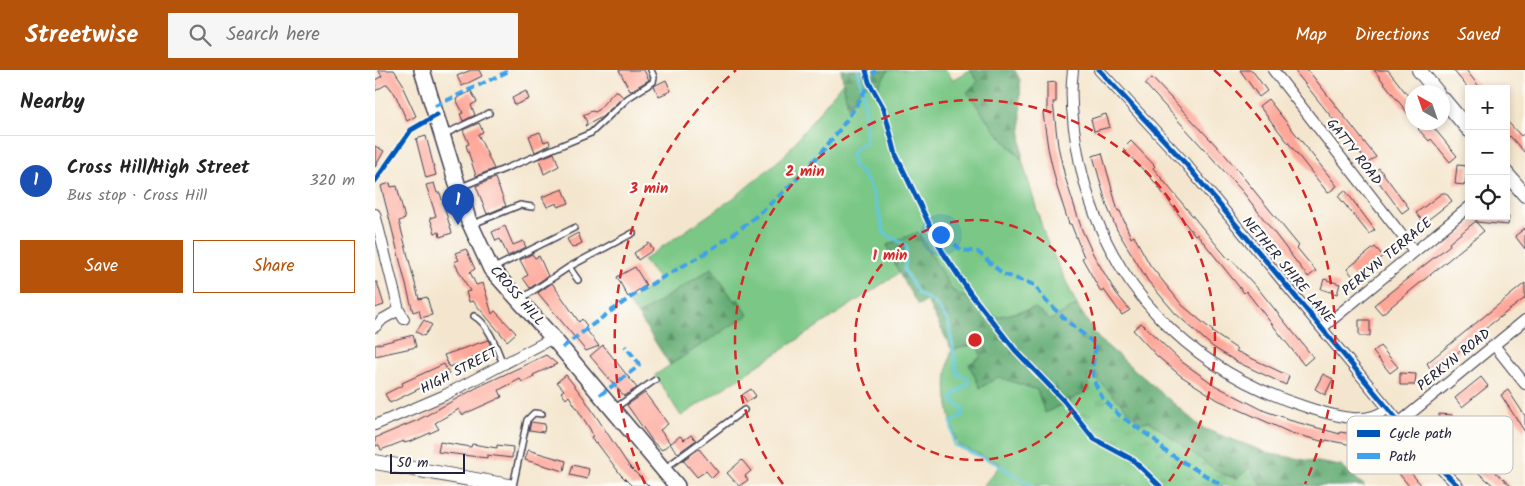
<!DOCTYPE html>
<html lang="en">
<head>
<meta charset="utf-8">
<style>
	body { margin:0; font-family:Kalam,sans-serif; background:#f6f6f6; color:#222 }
	.controls { position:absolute; right:15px; top:15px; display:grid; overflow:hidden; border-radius:0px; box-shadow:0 2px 8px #0003 }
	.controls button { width:45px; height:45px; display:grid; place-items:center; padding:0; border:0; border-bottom:1px solid #e0e0e0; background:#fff; color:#222; font:25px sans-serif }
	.compass { position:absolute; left:1030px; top:15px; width:45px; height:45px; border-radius:50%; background:#fff; box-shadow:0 2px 8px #0003; rotate:320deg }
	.scale { position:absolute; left:15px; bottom:12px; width:75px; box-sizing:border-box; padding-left:5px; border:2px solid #22223b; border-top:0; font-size:14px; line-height:18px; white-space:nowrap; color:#22223b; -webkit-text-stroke:4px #fdfcf7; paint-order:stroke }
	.you { position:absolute; left:565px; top:164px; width:18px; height:18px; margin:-12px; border:4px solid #fff; border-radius:50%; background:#1a73e8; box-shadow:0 0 0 8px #1a73e833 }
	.badge { display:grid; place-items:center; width:32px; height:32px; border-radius:50%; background:#b45309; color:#fff; font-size:16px; font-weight:700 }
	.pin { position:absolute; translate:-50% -41px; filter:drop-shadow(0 1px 2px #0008) }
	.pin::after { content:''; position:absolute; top:26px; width:18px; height:15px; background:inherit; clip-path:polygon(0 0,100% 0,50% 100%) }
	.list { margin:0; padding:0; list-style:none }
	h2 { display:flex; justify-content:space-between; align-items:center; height:65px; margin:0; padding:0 20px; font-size:21px }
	h2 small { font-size:16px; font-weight:400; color:#767676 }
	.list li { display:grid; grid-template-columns:32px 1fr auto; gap:15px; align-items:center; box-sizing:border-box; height:90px; padding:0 20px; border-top:1px solid #e0e0e0 }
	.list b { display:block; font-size:19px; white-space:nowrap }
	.list p { margin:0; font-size:16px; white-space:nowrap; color:#767676 }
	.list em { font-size:16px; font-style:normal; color:#767676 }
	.actions { display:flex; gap:10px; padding:15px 20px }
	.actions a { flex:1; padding:11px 0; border:1px solid #b45309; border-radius:0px; text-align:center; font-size:18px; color:#b45309 }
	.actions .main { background:#b45309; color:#fff }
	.icon { flex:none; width:28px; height:28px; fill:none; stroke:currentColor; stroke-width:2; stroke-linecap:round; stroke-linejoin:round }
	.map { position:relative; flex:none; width:1150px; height:416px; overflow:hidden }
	header { display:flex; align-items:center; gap:30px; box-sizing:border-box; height:70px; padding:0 25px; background:#b45309; color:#fff }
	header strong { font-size:24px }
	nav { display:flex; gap:28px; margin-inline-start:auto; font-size:18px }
	.search { width:350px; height:45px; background:#f6f6f6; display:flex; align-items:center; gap:12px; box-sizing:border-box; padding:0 18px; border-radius:0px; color:#767676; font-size:19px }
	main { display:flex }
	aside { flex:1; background:#fff }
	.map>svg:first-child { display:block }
</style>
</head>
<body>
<header>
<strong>Streetwise</strong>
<div class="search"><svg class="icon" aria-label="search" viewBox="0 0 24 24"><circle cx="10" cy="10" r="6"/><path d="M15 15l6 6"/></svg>Search here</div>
<nav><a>Map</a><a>Directions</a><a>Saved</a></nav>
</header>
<main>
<aside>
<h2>Nearby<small></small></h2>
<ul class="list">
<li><span class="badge" style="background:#1a4fb4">1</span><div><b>Cross Hill/High Street</b><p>Bus stop · Cross Hill</p></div><em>320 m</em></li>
</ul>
<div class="actions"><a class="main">Save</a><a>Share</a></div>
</aside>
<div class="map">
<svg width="1150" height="416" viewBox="0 0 1150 416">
	<defs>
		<pattern id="forest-firs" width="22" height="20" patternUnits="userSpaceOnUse" patternTransform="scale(1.25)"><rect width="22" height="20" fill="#63ac73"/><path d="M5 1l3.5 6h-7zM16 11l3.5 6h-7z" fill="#518c60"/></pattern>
		<pattern id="park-tufts" width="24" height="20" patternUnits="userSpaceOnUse" patternTransform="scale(1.25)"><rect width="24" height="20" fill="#7ac786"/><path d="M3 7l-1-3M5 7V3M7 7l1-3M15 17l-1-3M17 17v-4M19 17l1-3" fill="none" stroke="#64a16f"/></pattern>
	</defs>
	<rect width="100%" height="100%" fill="#fdfcf7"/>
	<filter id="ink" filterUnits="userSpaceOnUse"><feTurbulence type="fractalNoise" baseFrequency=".02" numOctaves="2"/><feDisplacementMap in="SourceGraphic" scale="10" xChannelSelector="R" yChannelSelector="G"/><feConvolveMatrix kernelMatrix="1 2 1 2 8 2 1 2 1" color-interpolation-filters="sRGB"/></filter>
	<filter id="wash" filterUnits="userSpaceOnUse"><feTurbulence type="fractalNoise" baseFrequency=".0096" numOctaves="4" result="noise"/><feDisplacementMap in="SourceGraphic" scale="20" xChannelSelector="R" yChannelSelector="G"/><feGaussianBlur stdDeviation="1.12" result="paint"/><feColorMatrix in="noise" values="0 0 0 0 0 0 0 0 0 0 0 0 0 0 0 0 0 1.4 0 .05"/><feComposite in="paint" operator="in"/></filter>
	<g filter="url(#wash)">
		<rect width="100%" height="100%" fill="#f4e6ce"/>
		<path fill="#7ac786" stroke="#4e7460" d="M513,0H571L578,10L595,0L604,11L618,58L647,90L670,167L702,235L675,250L660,238L622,247L577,220L543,162L512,175L524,203L306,346L280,305L373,244L359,231L337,198L263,245L253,232L284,210L268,190L360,127L409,86L468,12L473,37L489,14L502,19Z
			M602,273C613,308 631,309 662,320L670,343L687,335L719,365L757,385L791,416H608L626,394L582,374C573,340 566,315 577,280Z"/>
		<path fill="url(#forest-firs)" stroke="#426757" d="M466,0H513L502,19L489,14L473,38Z
			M595,0H640L645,10L647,90L618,58L592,22L603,11Z
			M543,162L577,220L622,247L660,238L675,250L702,235L723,268L827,358L896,384L966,396L990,416H889L845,403L765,353L717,304L713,306L714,320L670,343L662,320L623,307L605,318L594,294L606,287L603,273L577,280L552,231L543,235L526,207L512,175Z
			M337,198L359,231L363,229L373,245L295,295L263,245Z"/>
		<path fill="url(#park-tufts)" stroke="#4e7460" d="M717,304L765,353L774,351L845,403L861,409L875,398L885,414L889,416H791L757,385L719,365L687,335L714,320L713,306Z"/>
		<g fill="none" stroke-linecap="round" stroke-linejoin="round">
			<path stroke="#61c8de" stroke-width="3" d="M483,0C489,22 492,49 490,72L481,78L476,86L479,97C499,110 503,142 509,163L532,176L529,200L544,224L559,232L573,251L583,305L592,307L594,313L578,326V332L589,339L587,346L576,352L579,375L622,394L657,416"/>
		</g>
		<g id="blocks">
			<path fill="#fea698" d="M3,0H19L30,17L28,18L41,46L32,51L20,24L12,14L0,21V10L7,6Z
				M96,0H104L107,6L87,16L82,6Z
				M244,0H269L274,10L255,21Z
				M865,0H877L892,21L884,27Z
				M919,0H933L1001,87L993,93Z
				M999,0H1013L1038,32V50Z
				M1078,0H1091L1106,19H1094Z
				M777,8L851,86L924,176L922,178L941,201L933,207L868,122L770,14Z
				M291,10L296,21L284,26L279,16Z
				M681,12V32H678L683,76L690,107L707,160L718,184L741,223L755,240L747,245L729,220L726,222L707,188L709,187L696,154H694L682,117L673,78L668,43L672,42V13Z
				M241,20L248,27L227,47L210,56L212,52L208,45L217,41L221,42Z
				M96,21L102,32L96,35L100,45L88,51L85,44L88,43L81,29Z
				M151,21L154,29L140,35L137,28Z
				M893,29L962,116L953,123L884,36Z
				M731,44L735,57L719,61L716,49Z
				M1131,50L1146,66L1150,63V83L1135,66L1131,69Z
				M1050,52H1054L1082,86L1075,92L1056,69L1054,71L1043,59Z
				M104,53L108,62L103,64L119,99L101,106L91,75L94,74L88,60Z
				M165,62L169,72L174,70L175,75L160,82L154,66Z
				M51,66L61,105L51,108L41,69Z
				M756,71L780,96L778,98L854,190L855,188L885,221L938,287L929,295L871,221L869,223L822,164L820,165L813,157L778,110L748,79Z
				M0,76L9,81L0,97Z
				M179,83L184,96L169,104L164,89Z
				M727,83L743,141H745L756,168L759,166L775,195L807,235L838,261L837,262L862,279L861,281L914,306L911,315L862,292L838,277L800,243L773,211L742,160L732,136L718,86Z
				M1082,95L1093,96L1090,115L1080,114Z
				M1004,98L1034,138L1027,143L997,103Z
				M120,108L131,136L112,144L101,116Z
				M15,113L16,117L22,116L30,149L24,151L44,229L52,227L57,245L46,248L44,240L38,242L6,116Z
				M59,113L62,123H65L77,163L65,167L64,162L60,163L55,148L61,146L51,115Z
				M188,119L194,133L183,137L182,133L172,137L167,127Z
				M970,120L1000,160L994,164L963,126Z
				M1067,123H1071L1077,131L1049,153L1041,143Z
				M1101,146H1134L1133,155L1101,152L1109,161L1007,244L999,235L1075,175L1074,173L1101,151Z
				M130,156L138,175L148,171L151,177L133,186L125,169L121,171L117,162Z
				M1150,158V179L1140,166Z
				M203,163L207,173L197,178L192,169Z
				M274,173L278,180L263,190L259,183Z
				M1000,177L1008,186L980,209L972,199Z
				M91,179L100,199L95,202L101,215L108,213L117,244L120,241L141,263L132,271L98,231L94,232L91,222L95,221L79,192L84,190L80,183Z
				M157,184L160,188L164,186L173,206L155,218L148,208L153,205L145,190Z
				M260,197L271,215L253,227L242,207Z
				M949,209L965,214L962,224L946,219Z
				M0,212H2L9,235L0,238Z
				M177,213L204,252L207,249L212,256L210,258L224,276L211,281L163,223Z
				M1150,213V228L1116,254L1058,304L1052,293Z
				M49,250L57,255L49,266L41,262Z
				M984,250H995V266H984Z
				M766,253L807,292L841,316L890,341L911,348L910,349L965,364V362L985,365L983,376L951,370L950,372L916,363L843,330L806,306L782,286L758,260Z
				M38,265L41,277L0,286V275Z
				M113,270L118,281L74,297L69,285Z
				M228,275L262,318L249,326L215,286Z
				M1005,276L1023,297L1015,303L998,282Z
				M171,285L182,294L158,305L159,307L147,312L145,309L124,320L127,327L87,345L84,339L60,353L64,359L37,371L29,373V371L6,380L4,375L0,376V368L43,350L103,317Z
				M69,294L74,304L15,333L10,324L28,315L27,313Z
				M1025,303L1041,304L1040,315H1025Z
				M948,304L958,309L950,325L940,319Z
				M191,305L209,328L254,396L274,416H257L246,405L222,373L220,374L216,367L218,366L215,359L194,326L191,329L186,322L189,320L182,312Z
				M1106,307L1113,316L1087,337L1080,328Z
				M376,319L381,326L372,332L367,325Z
				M1133,320L1150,346V362L1126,325Z
				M270,323L293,354L285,360L295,373L287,380L278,372L252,335Z
				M1064,344L1077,345L1075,361L1062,360Z
				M156,352L170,354L169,362L154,360Z
				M316,365L321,370L303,383L295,374L305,366L309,370Z
				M1081,367L1100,389L1102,386L1136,416H1119L1088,390L1074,373Z
				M65,372L96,377L97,374L122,378V375L138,377L137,388L112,385V388L63,382Z
				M324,379L343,402L337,408L331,401L322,407L308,390Z
				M153,380L191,391L189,401L150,390Z
				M1025,389L1031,397L1047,416H1034L1017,395Z
				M367,390L376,401L370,406L373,410L364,416L352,403Z
				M198,395L214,399L212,409L195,405Z"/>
		</g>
	</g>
	<g filter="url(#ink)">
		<use href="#blocks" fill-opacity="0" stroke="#423f51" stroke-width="1"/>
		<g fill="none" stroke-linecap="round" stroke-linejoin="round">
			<g stroke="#423f51" stroke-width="8">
				<path id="lane" d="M70,64L114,43
					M86,117L216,63L253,28L278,12L279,7L276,0
					M98,154L145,135L157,137
					M194,197L203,210
					M119,198L199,158
					M146,229L194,197L258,163
					M99,246C114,254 122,279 128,294
					M240,338L280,310
					M289,399L369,340
					M138,416L152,350L159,343L167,344"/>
			</g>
			<g stroke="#423f51" stroke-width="12">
				<path id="street" d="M698,0C694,30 699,65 705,94C732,217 815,301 934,338C958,345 991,357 1013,338
					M724,0L810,93L1049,382L1083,416
					M898,0L1039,181
					M0,144L24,240L29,249
					M0,257L8,249L24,240
					M947,258L1094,137
					M1119,275L1150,314
					M1025,352L1150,250
					M0,355L70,325L178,268"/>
			</g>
			<g stroke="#423f51" stroke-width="16">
				<path id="secondary" d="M1044,0L1062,22
					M1068,29L1094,60
					M1131,103L1150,125
					M0,392L134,416"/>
			</g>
			<g stroke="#423f51" stroke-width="18">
				<path id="primary" d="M47,0L93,149L116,199L178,268L302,416"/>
			</g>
			<use href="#lane" stroke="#fff" stroke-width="5"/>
			<use href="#street" stroke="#fff" stroke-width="10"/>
			<use href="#secondary" stroke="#fff" stroke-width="14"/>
			<use href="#primary" stroke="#fff" stroke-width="15"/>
			<path stroke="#3ea2ec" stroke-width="4" stroke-dasharray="8 4" stroke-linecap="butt" d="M60,36L136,0
				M559,164L574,168L586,180L603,182L628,204L660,215L670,230L690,249L721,275L717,298L719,311L728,329L744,345L780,370L790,381L848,416
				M187,278C213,258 239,238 267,220C290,205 315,193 338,178C397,140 473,65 500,0
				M225,325L264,296L263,292L250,276"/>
			<g stroke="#fdfcf7" stroke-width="8">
				<path id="cycleway" d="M491,0L494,12L509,39L521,85L567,181L595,223L640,280L689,331L719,369L758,390L785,416
					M724,0L810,93L1049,382L1083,416
					M0,111L36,60L62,45"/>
			</g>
			<use href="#cycleway" stroke="#0057b8" stroke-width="5"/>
		</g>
	</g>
	<g fill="none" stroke="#d62828" stroke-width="2.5" stroke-dasharray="9 6">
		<circle cx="600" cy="270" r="120"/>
		<path d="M408 414A240 240 0 1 1 792 414"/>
		<path d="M270 414A360 360 0 0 1 361 0M839 0A360 360 0 0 1 930 414"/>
	</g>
	<g text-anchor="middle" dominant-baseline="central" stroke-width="4.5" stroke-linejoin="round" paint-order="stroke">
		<g font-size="14" fill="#22223b" stroke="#fdfcf7">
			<text transform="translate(979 82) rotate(52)">GATTY ROAD</text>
			<text transform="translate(1012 187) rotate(-40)">PERKYN TERRACE</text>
			<text transform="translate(913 200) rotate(50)">NETHER SHIRE LANE</text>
			<text transform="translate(142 226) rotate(49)">CROSS HILL</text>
			<text transform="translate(1079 290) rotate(-39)">PERKYN ROAD</text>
			<text transform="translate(84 301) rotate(-27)">HIGH STREET</text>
		</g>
	</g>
	<rect x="972" y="346" width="166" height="58" rx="8" fill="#fdfcf7" stroke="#bbbbbf" stroke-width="1"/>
	<rect x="982" y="360" width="23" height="7" fill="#0057b8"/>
	<rect x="982" y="383" width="23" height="6" fill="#3ea2ec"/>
	<g font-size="14" fill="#22223b">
		<text x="1014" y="368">Cycle path</text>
		<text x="1014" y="391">Path</text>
	</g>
	<circle cx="600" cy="270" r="8" fill="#d62828" stroke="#fdfcf7" stroke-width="2.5"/>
	<g font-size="15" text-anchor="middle" font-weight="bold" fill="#d62828" stroke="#fdfcf7" stroke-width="4.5" stroke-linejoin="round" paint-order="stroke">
		<text x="430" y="106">2 min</text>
		<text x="274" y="123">3 min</text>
		<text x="515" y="190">1 min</text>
	</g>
</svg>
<div class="controls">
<button>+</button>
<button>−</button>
<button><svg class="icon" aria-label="locate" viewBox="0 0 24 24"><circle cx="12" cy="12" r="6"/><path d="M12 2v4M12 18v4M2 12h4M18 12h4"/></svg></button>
</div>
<svg class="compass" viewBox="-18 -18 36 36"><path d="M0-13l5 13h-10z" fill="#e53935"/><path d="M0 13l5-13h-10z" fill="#767676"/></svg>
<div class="scale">50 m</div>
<div class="you"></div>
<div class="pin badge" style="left:83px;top:155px;background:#1a4fb4">1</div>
</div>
</main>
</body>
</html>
